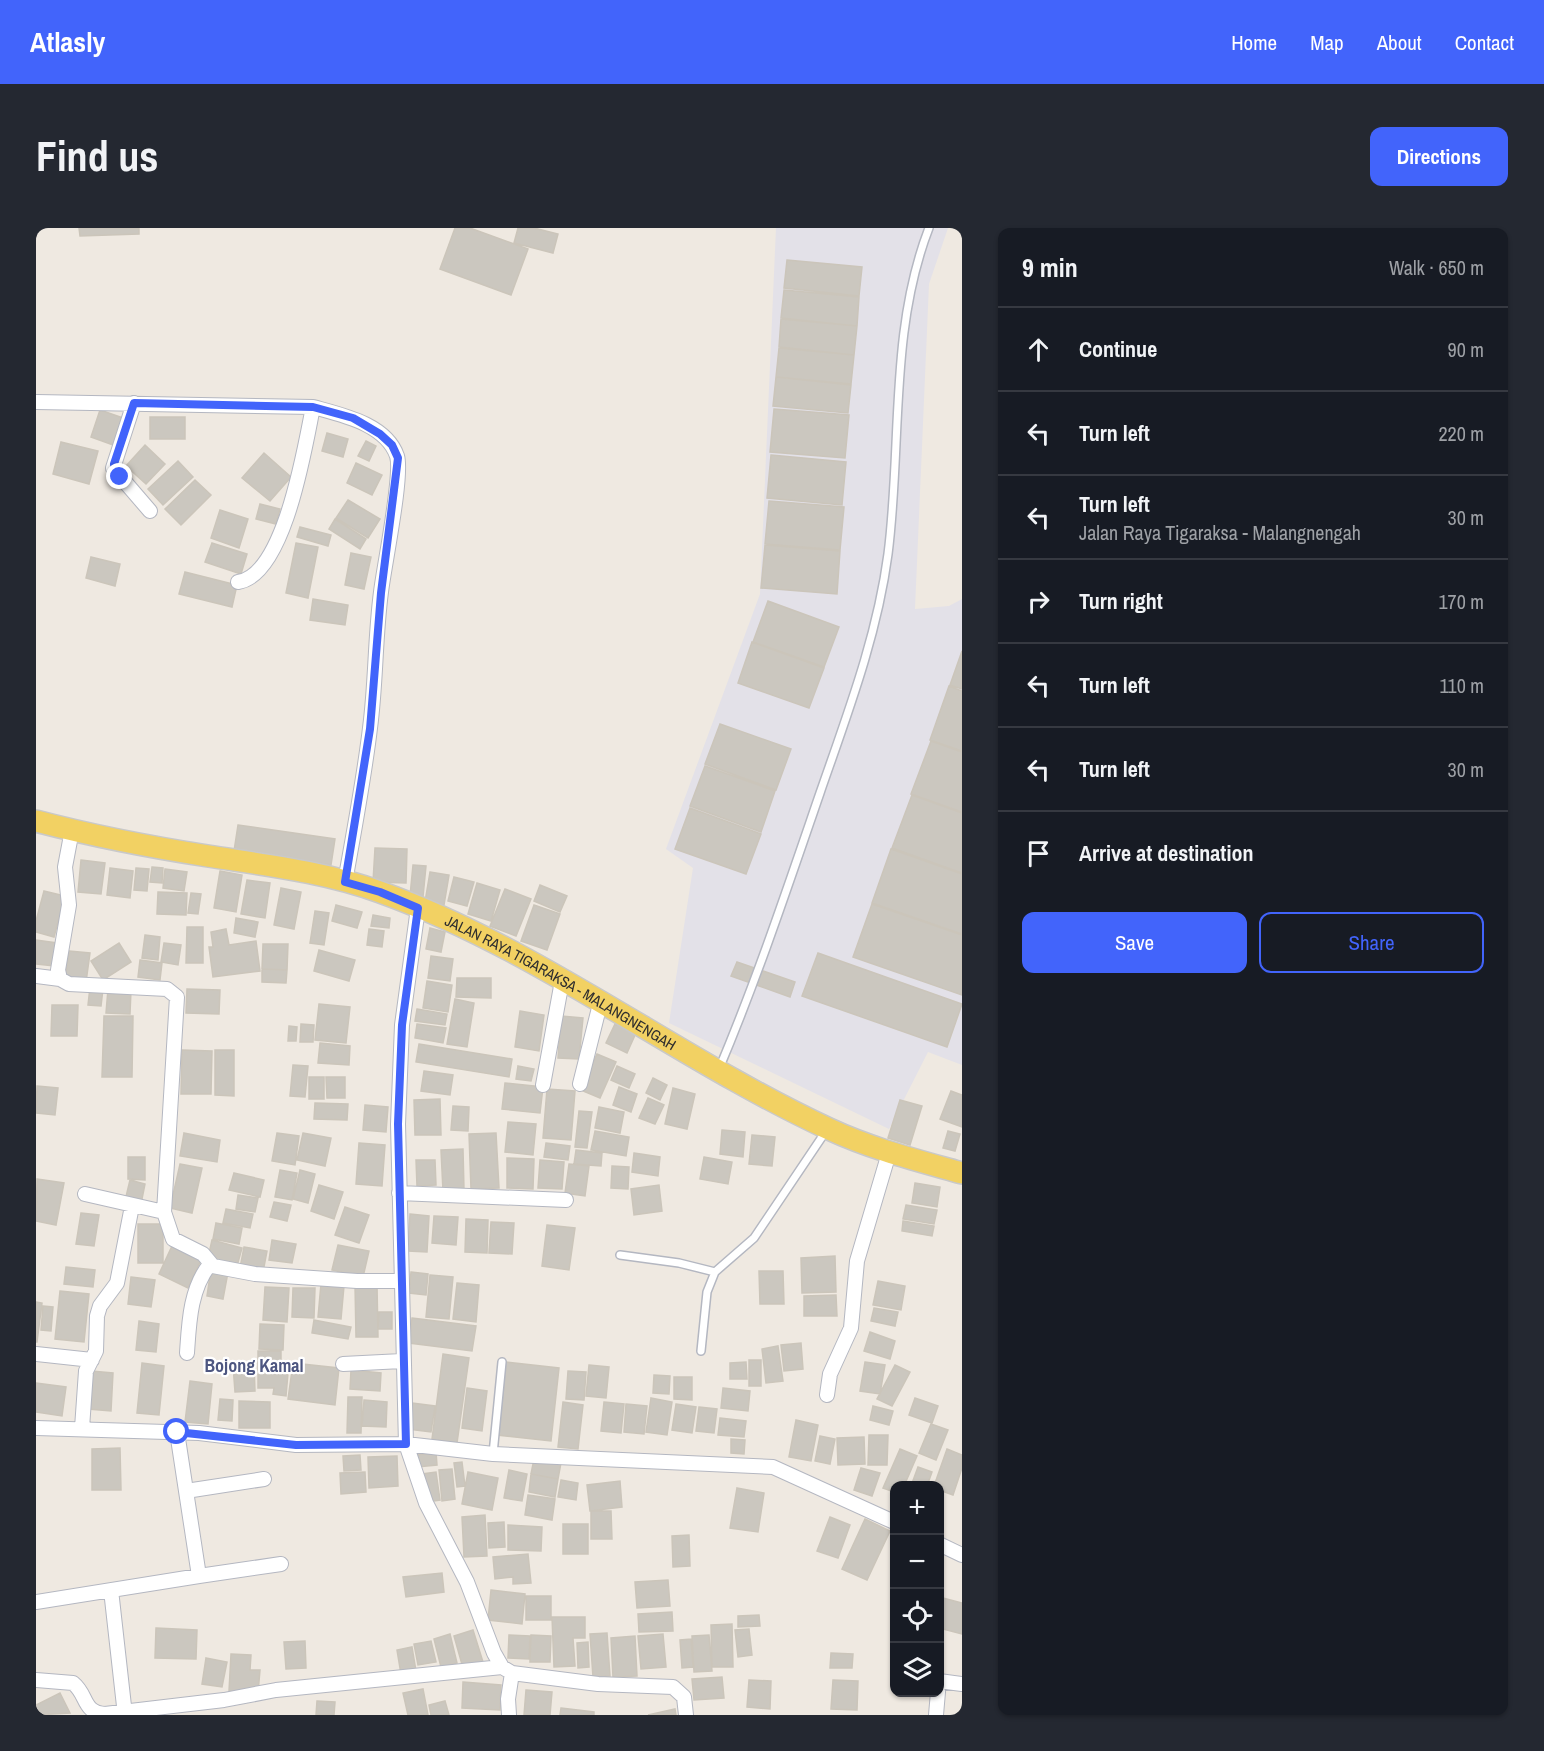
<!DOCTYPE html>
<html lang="en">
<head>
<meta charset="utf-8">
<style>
	body { margin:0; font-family:"Archivo Narrow",sans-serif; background:#242831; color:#f1f3f6 }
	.controls { position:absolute; right:18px; bottom:18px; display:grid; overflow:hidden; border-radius:12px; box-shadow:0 2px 4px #0004 }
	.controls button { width:54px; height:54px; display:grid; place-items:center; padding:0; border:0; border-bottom:2px solid #363941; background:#171b24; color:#f1f3f6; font:30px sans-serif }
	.stop { position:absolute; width:18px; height:18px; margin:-14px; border:4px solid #4264fb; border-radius:50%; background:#fff }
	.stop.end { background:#4264fb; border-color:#fff; box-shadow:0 2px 6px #0008 }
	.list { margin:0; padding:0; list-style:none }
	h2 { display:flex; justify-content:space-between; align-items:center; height:78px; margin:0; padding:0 24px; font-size:26px }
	h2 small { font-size:20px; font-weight:400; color:#9ea1a6 }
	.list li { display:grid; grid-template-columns:39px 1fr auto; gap:18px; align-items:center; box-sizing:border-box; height:84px; padding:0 24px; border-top:2px solid #363941 }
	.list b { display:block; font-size:22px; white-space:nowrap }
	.list p { margin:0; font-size:20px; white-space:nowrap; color:#9ea1a6 }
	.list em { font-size:20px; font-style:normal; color:#9ea1a6 }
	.actions { display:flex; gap:12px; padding:18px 24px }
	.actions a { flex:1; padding:14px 0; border:2px solid #4264fb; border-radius:12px; text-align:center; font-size:21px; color:#4264fb }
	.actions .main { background:#4264fb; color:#fff }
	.icon { flex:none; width:33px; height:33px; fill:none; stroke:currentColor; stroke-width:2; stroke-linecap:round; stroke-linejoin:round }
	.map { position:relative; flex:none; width:926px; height:1487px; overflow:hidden; border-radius:12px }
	header { display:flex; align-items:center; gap:36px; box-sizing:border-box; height:84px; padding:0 30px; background:#4264fb; color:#fff }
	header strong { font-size:28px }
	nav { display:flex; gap:33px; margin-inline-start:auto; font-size:21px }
	.intro { display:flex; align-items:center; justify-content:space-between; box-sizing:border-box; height:144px; padding:0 36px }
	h1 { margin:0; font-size:42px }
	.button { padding:15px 27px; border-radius:12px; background:#4264fb; color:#fff; font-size:21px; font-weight:700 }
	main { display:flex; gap:36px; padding:0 36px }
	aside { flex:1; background:#171b24; border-radius:12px; box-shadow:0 2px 4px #0004 }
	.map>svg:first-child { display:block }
</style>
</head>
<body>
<header>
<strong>Atlasly</strong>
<nav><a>Home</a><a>Map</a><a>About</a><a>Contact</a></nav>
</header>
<div class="intro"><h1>Find us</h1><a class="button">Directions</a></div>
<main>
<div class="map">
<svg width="926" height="1487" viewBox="0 0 926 1487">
	<rect width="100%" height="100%" fill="#efe9e1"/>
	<path fill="#e3e1e8" d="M740,0H912L893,56L879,381L913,378L926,371V837L892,824L853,901L633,795L657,640L630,621L724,366Z"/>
	<path fill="#cbc7bf" stroke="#cbc5ba" stroke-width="1.5" d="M43,0H103V6L44,8Z
		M419,0H434L492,21L475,67L404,41Z
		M482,0H498L522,6L517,25L478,15Z
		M751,32L826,39L823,68L748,60Z
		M748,62L823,69L821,98L745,90Z
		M745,91L821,98L818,127L743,119Z
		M743,120L818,127L815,156L740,149Z
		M740,149L815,157L812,185L737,178Z
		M738,181L813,187L809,230L734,224Z
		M64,182L90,191L80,218L55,209Z
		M114,189H149V211H114Z
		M291,205L312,211L307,229L286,223Z
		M330,213L340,218L333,233L322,228Z
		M25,214L62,223L53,256L17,246Z
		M109,217L129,236L110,256L90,238Z
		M228,225L255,249L234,273L206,250Z
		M735,227L810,234L806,277L731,270Z
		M142,233L157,249L127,277L112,261Z
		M320,235L346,247L336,267L311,255Z
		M159,252L175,267L145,297L129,281Z
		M312,272L344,291L332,310L300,290Z
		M733,273L808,279L804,322L729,316Z
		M224,276L244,281L240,296L220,291Z
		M184,282L212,291L203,320L175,310Z
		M299,291L330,311L324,321L293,301Z
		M264,299L295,307L292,318L261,309Z
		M176,315L211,326L205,346L169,334Z
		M260,315L282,319L272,370L250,365Z
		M729,317L804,323L801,366L725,360Z
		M315,325L335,329L328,361L309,357Z
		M55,329L84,336L79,358L50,350Z
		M149,344L201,357L196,379L143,366Z
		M277,371L312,377L309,397L274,392Z
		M732,373L803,399L788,439L717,414Z
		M716,414L788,440L773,480L702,455Z
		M926,423V461L914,457Z
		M913,458L926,463V523L894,512Z
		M684,496L755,521L740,562L669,536Z
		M895,513L926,524V584L875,566Z
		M669,538L739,563L725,604L654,578Z
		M876,567L926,585V645L856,620Z
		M654,580L725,606L710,646L639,621Z
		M202,597L299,611L295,637L198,623Z
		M339,620L371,621L370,655L337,654Z
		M855,621L926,646V706L836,675Z
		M45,632L69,635L65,666L42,664Z
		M377,637L390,638L387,669L374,668Z
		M116,639L127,640L126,655L114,654Z
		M74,640L97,643L94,670L71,667Z
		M100,640L113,641L111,663L98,662Z
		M129,641L151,644L148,663L127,660Z
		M184,643L206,647L200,684L178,680Z
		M394,644L413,647L408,677L389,674Z
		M418,649L438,654L431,678L412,673Z
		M211,652L234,655L229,690L205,686Z
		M441,655L464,662L455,693L432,686Z
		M504,657L531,668L524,684L498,673Z
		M245,660L265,664L258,701L238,697Z
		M469,661L495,671L480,708L454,698Z
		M8,663L29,668L18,709L0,704V693Z
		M122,664L151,665L150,687L121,686Z
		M155,665L165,666L162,686L152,685Z
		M836,676L926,707V767L817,729Z
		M300,677L326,684L321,700L296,693Z
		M498,677L524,686L511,722L485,713Z
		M279,683L293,685L288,717L274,715Z
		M337,687L354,690L353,700L335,698Z
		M200,690L222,694L219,709L198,705Z
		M151,699H167V735H150Z
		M394,700L409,704L405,724L390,721Z
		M190,701L193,717L220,713L224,743L177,749L173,719H177L175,704Z
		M333,701L348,703L346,719L331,717Z
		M109,707L124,709L122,732L106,730Z
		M0,712L21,715L18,738L0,736Z
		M83,715L95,734L67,752L55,733Z
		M128,715L145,717L142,737L125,734Z
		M227,716H252L251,742L226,741Z
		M283,722L319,732L313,753L278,743Z
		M33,723L54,725L50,754L29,752Z
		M782,725L926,776L911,819L766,768Z
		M395,728L417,731L414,753L392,750Z
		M104,732L126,735L124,752L102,749Z
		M701,734L759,754L754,769L695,748Z
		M226,741L251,742L250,755L226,754Z
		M421,750H455V770L420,769Z
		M391,753L416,757L412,784L387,780Z
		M54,759L67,761L65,778L52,777Z
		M72,761L95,762L94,786L70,785Z
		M151,761L184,762L183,786L150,785Z
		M419,771L438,775L431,819L411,816Z
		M283,776L314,779L310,815L279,812Z
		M16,777H42L41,808H15Z
		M381,781L411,786L409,797L379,793Z
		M484,783L508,787L503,823L479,819Z
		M68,788H97L96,849H66Z
		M525,788L547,790L543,831L522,830Z
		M265,796L278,797L277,814H264Z
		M381,796L410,800L407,815L379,810Z
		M579,796L600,805L591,825L570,815Z
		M253,798L261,799L260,813H252Z
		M284,815L314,818L313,837L282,835Z
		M383,816L476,831L473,849L380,834Z
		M146,822L176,823L175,866H145Z
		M179,822H198V868L179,867Z
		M561,826L580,834L564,870L545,862Z
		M257,837L272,838L269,869L254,868Z
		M482,838L498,841L495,853L480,851Z
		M581,838L599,846L593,860L575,852Z
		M388,843L417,847L414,867L385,863Z
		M273,849H288V871H273Z
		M290,849H309V870H291Z
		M617,850L631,857L624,872L610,865Z
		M469,855L507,859L504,885L466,881Z
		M1,858L22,860L19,887L0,885Z
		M583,859L601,866L595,884L577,877Z
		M637,860L659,866L651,901L629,896Z
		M511,861L539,863L535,912L507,910Z
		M915,863L926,867V899L904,891Z
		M612,870L628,877L619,896L603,890Z
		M404,871L405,907H379L378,872Z
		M864,872L886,878L874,917L852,910Z
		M279,875L312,876L311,892L278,891Z
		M329,877L352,879L350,904L327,902Z
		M417,878L433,879L432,903L415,902Z
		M563,879L588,884L584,905L559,900Z
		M543,883L556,884L551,920L539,919Z
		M472,894L500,896L497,927L469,924Z
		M686,902L709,904L707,929L684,926Z
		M559,903L593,909L590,928L555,922Z
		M912,903L924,906L919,923L907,920Z
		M148,905L184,912L181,934L144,928Z
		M241,905L263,908L259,937L236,933Z
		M267,905L295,910L289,938L261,932Z
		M460,905L463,960L435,961L433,906Z
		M716,907L739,909L736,938L713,936Z
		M323,915L349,917L346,958L320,956Z
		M510,915L534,918L532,932L508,929Z
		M427,921L428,962L407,963L405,922Z
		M540,922L566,925L565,938L538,936Z
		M598,925L624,929L622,948L596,944Z
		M92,929H109V952L92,951Z
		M668,929L696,934L692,956L664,951Z
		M471,930L498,931L497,961L471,960Z
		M380,932H399L400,957L381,958Z
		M504,932L528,934L526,961L502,960Z
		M144,936L166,940L156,985L134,980Z
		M533,936L553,938L549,968L529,965Z
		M576,938L593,939L592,961L575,960Z
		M244,942L261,945L256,972L239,969Z
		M264,942L279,946L272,975L257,971Z
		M198,945L228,952L224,969L193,962Z
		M1,951L28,955L20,997L0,993Z
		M94,952L109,956L105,976L89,973Z
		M879,955L904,959L901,979L876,975Z
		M283,957L307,964L298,991L275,983Z
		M623,957L626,983L598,987L595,961Z
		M202,967L222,970L219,984L200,981Z
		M238,974L255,977L251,993L234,989Z
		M870,977L901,982L898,996L867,991Z
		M309,979L333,987L323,1015L299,1007Z
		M190,981L217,986L214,1000L187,995Z
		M45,985L63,987L58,1018L40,1016Z
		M374,986L393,988L391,1024L372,1023Z
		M398,988L422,989L420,1017L396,1015Z
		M430,991L452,992L451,1025L429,1024Z
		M867,993L898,998L896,1008L866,1003Z
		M455,994L478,995L476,1026L453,1025Z
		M180,995L206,1000L203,1016L177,1011Z
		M102,996H127V1035H102Z
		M511,997L539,1000L533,1042L506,1038Z
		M176,1012L206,1020L201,1038L172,1030Z
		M236,1012L260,1016L256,1035L233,1032Z
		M302,1017L333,1023L327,1049L296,1042Z
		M136,1018L165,1032L152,1060L123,1046Z
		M208,1019L231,1023L227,1044L204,1040Z
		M799,1028L800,1064L766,1065L765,1030Z
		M30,1039L59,1042L57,1059L28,1056Z
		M175,1041L192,1044L187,1071L171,1068Z
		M723,1043H747L748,1076H724Z
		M375,1044L392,1046L390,1067L373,1065Z
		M394,1047L417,1049L413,1091L390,1089Z
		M95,1049L119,1052L115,1079L92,1076Z
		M842,1053L869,1058L865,1082L837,1077Z
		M421,1055L443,1057L440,1094L417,1091Z
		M285,1056L308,1058L305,1091L282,1089Z
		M319,1057H341L342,1109H320Z
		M229,1059L253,1060L251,1094L227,1092Z
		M257,1060H279L278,1090L256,1089Z
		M24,1063L53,1066L48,1114L19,1111Z
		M800,1067L801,1088H768V1068Z
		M0,1074L6,1075L1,1114H0Z
		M7,1078L17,1079L15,1103L5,1102Z
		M838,1080L862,1084L859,1098L835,1093Z
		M343,1084H356V1101H342Z
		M376,1090L440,1098L436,1123L373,1115Z
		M278,1092L315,1099L312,1111L276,1105Z
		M103,1093L123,1096L120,1124L100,1122Z
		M224,1096L248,1097L247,1122L223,1121Z
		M834,1104L859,1113L854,1131L828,1123Z
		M765,1115L767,1141L748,1143L745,1117Z
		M742,1118L747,1153L730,1155L726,1121Z
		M222,1123H245V1145H252L250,1168L237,1166L238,1160H222Z
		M407,1126L433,1130L421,1215L396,1211Z
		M713,1132H725V1158H713Z
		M470,1134L523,1140L515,1213L461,1207Z
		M710,1134L711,1151H694V1135Z
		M829,1134L849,1137L844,1166L824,1163Z
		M106,1135L128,1138L123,1187L101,1185Z
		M257,1135L303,1140L299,1177L252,1171Z
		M218,1136L219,1163L199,1164L197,1137Z
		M553,1137L573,1139L570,1170L550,1168Z
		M859,1137L874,1144L856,1178L841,1171Z
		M315,1142L345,1145L344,1163L314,1161Z
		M55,1143L77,1145L75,1183L52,1181Z
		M532,1143L550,1144L548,1172L530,1171Z
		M618,1147L634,1148L633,1166L617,1165Z
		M638,1149H656V1172L638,1171Z
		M154,1153L176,1156L172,1196L149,1194Z
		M0,1155L30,1159L26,1188L0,1184Z
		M431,1160L451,1163L446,1203L426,1200Z
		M687,1160L714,1163L712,1183L685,1180Z
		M312,1169H326L325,1205H311Z
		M615,1170L636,1174L631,1207L610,1204Z
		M879,1170L902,1178L896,1195L873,1187Z
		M184,1171L197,1172L196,1193L182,1192Z
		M328,1172L351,1174L350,1199L326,1198Z
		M203,1173L234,1174V1200H203Z
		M527,1174L547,1177L542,1221L522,1219Z
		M568,1174L588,1176L585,1205L565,1203Z
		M376,1175L399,1178L395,1204L372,1201Z
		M590,1176L611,1178L608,1206L588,1204Z
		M640,1176L660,1179L656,1205L636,1202Z
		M837,1178L857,1183L853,1197L834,1192Z
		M663,1179L681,1181L678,1205L660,1203Z
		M684,1190L710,1193L708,1209L682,1207Z
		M760,1192L782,1197L775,1233L753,1229Z
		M895,1196L912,1202L900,1232L883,1225Z
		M833,1207H852L851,1237H832Z
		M784,1208L799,1211L794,1236L779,1233Z
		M828,1209L829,1236L802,1237L801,1210Z
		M695,1211L709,1212L708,1226L695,1225Z
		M84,1220L85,1262H56V1221Z
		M864,1221L881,1228L868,1258H858V1264L847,1260Z
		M911,1221L926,1227V1240L917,1267L903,1262V1258H898Z
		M400,1224L401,1237L381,1239L380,1227Z
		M324,1227L325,1242L308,1243L307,1228Z
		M361,1228L362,1258L333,1260L332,1229Z
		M498,1231L525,1235L522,1251L495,1246Z
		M426,1234L429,1258L421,1259L418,1235Z
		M882,1239L896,1244L891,1258H875Z
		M825,1240L844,1245L836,1268L818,1262Z
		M416,1241L419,1271L406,1273L403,1242Z
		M473,1242L491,1246L486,1273L468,1270Z
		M329,1244L330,1264L305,1266L304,1245Z
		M400,1244L404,1272L391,1274L386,1246Z
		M432,1244L462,1250L456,1282L426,1276Z
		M495,1246L522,1251L519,1269L493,1264Z
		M525,1252L542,1255L540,1272L522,1269Z
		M584,1253L586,1279L554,1283L551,1257Z
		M701,1260L728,1265L722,1304L694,1300Z
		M492,1267L519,1271L516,1292L489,1287Z
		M555,1283H575L576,1311H555Z
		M449,1287L451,1328L428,1329L426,1289Z
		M794,1289L814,1297L802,1330L781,1323Z
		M829,1291L854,1303L831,1352L806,1341Z
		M468,1294L469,1319L453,1320L452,1295Z
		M527,1296H552V1326H527Z
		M472,1297L506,1299L505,1323L472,1322Z
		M653,1307L654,1338L637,1339L636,1308Z
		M492,1326L495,1355L477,1356V1349L459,1351L457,1329Z
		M406,1345L408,1364L370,1369L367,1349Z
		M632,1352L634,1378L601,1380L599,1354Z
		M455,1362L489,1366L486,1396L452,1392Z
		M490,1368H515V1392H490Z
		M907,1370L926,1375V1406L903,1400Z
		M636,1384L637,1403L603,1404L602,1386Z
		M723,1387L724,1398L702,1399V1388Z
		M516,1389H549V1410H537L539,1438L518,1439Z
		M696,1396L697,1439H676L675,1397Z
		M120,1400L161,1402L160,1431L119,1430Z
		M713,1401L716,1427L702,1429L699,1402Z
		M437,1402L447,1434L427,1440L418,1408Z
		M571,1405L574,1448L557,1449L554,1406Z
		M414,1406L421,1435L405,1439L398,1411Z
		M627,1406L630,1439L605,1441L602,1408Z
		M473,1407L494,1408L493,1431L472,1430Z
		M495,1407L515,1408L514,1434H494Z
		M673,1407L676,1443L658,1444L656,1408Z
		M599,1408L601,1448L577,1449L575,1410Z
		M655,1411L657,1439L646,1440L644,1412Z
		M269,1413L270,1440L250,1441L248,1414Z
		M395,1413L400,1434L382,1437L378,1416Z
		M552,1414L553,1439L542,1440L541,1415Z
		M376,1419L380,1443L365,1446L361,1422Z
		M795,1425L817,1426L816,1440H794Z
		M195,1426L215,1427L214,1442H224L222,1465L193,1463Z
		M170,1430L191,1434L186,1459L166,1456Z
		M686,1449L688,1470L658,1472L656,1451Z
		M713,1452L735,1453L734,1481L711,1479Z
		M797,1452L822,1453L821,1482L795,1481Z
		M427,1454L465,1457L464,1482L426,1480Z
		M387,1461L392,1487H372L367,1465Z
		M490,1462L516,1464L514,1487H488Z
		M24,1465L34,1485L0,1487V1477Z
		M281,1473L299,1474L298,1487H280Z
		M409,1473L413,1487H395L393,1477Z
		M525,1480L558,1484V1487H524Z
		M639,1481L640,1487H612Z"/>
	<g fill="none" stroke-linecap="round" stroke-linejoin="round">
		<g stroke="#b4b7c1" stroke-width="10">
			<path id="service" d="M683,841C721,751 752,658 784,565C811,487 841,409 852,326C866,218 853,103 893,0
				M584,1027L643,1035L679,1044
				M665,1123L671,1064L679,1044L718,1010L790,903
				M457,1226L466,1134"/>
		</g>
		<g stroke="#b4b7c1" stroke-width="16">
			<path id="minor" d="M0,174L277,179C306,187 350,196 361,228C367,247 348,338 345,364C339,409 340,455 334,500C328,551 318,603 309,654
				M98,175L77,240L114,283
				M202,354C249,347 269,218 277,179
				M382,680L366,797L362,896L370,1216L390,1275L431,1354L458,1425L466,1439L476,1445L562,1456L637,1459L648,1469L650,1487
				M0,748L24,751L33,756L131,761L141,769L128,984
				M24,751L22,742L33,677L29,639L36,602
				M544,856L564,776
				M507,857L526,753
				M363,965L530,972
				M49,966L128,984L137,1011L167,1026L177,1038L219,1046L321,1053H364
				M151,1125C153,1095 154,1061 174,1036
				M0,1126L56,1132
				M307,1136L366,1133
				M791,1167L794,1146L815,1100L821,1033L853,925
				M0,1200L163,1205L260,1217L370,1216L457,1226L737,1239L858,1294
				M46,1200L50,1143L60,1123L61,1088L64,1078L81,1055L96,978
				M150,1263L228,1251
				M903,1316L926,1327
				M163,1348L245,1336
				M75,1362L89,1487
				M0,1374L163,1348L141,1204
				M0,1452L37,1455C52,1467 46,1484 69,1486L188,1472L240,1462L466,1439
				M903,1453L926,1456
				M473,1487L472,1471L476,1445
				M900,1487L902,1464"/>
		</g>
		<g stroke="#c9c9c9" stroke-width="24">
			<g id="primary">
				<path id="s1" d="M0,593C57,608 114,619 172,628C229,637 290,644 344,664C503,721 640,830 793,901C836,921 880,932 926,945"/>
			</g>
		</g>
		<use href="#service" stroke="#fff" stroke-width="7"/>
		<use href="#minor" stroke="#fff" stroke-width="14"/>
		<use href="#primary" stroke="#f2d163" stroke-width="21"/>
	</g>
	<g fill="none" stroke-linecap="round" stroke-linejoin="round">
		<path stroke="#4264fb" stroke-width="8" d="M84,249L79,244L78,236L98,175L277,179L317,190L344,206L356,217L362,230L345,365L334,501L309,654L344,664L382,680L366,797L362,896L370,1216L260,1217L141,1204"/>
	</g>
	<g text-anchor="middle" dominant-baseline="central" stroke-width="4.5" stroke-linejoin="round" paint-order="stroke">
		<g font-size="15" fill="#2e2e2e" stroke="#fff">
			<text stroke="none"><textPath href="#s1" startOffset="554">JALAN RAYA TIGARAKSA - MALANGNENGAH</textPath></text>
		</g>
		<g font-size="18" font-weight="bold" fill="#4d5680" stroke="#fff">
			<text x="218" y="1137">Bojong Kamal</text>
		</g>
	</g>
</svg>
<div class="controls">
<button>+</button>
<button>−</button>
<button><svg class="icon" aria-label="locate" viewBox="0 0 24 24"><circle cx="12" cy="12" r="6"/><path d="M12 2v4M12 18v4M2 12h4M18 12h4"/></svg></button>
<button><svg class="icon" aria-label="layers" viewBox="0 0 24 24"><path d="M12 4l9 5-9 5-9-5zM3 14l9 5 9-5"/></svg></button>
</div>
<div class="stop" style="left:141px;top:1204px"></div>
<div class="stop end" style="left:84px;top:249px"></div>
</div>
<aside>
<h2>9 min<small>Walk · 650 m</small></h2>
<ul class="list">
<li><svg class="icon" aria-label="ahead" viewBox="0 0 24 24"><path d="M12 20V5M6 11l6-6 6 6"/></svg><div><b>Continue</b></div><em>90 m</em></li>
<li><svg class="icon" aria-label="left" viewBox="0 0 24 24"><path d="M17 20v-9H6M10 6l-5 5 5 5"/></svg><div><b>Turn left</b></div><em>220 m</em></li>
<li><svg class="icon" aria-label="left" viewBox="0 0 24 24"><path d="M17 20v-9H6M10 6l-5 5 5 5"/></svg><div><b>Turn left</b><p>Jalan Raya Tigaraksa - Malangnengah</p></div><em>30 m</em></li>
<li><svg class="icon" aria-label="right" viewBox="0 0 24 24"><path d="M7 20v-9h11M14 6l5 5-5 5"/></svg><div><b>Turn right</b></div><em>170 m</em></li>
<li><svg class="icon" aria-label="left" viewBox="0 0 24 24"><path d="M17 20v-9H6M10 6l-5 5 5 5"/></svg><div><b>Turn left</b></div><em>110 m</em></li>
<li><svg class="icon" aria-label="left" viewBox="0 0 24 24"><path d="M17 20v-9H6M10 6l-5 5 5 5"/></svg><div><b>Turn left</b></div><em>30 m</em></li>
<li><svg class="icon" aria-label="arrive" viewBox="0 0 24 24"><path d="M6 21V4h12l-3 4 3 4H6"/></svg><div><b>Arrive at destination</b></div></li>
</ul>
<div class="actions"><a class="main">Save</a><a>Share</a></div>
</aside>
</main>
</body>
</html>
